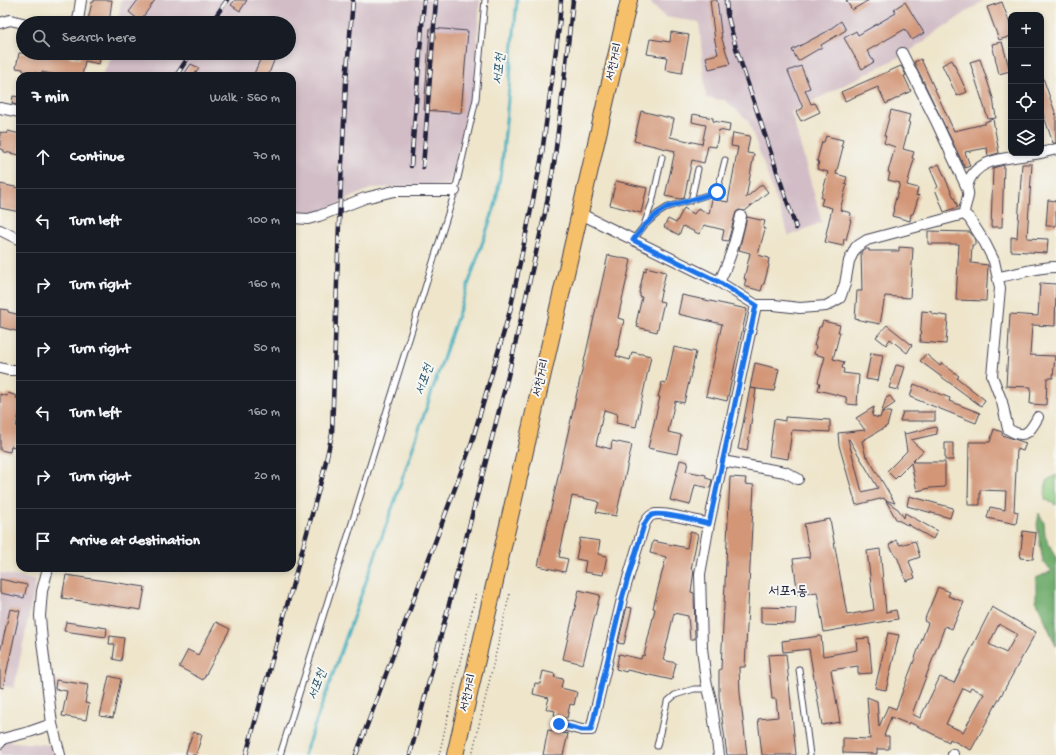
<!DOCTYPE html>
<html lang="en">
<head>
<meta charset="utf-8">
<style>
	body { margin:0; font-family:"Gochi Hand","Poor Story",sans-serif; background:#20242c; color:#f1f3f6 }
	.controls { position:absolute; right:12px; top:12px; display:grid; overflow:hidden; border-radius:8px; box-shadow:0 2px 6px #0003 }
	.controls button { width:36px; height:36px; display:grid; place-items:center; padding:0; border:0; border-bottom:1px solid #363941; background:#171b24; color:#f1f3f6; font:20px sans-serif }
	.stop { position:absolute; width:12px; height:12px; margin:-9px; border:3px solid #1a73e8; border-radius:50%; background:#fff }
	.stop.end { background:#1a73e8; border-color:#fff; box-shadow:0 1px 4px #0008 }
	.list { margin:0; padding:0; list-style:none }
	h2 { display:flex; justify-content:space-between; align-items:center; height:52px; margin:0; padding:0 16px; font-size:17px }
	h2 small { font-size:13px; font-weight:400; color:#9ea1a6 }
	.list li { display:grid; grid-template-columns:26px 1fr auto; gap:12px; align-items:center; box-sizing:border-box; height:64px; padding:0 16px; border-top:1px solid #363941 }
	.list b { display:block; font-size:15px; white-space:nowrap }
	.list em { font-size:13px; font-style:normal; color:#9ea1a6 }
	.icon { flex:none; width:22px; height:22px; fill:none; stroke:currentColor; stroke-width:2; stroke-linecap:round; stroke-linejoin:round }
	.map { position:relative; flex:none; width:1056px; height:755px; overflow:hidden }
	.search { position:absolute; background:#171b24; box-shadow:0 2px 6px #0003; left:16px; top:16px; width:280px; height:44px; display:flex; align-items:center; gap:10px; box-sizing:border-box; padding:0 14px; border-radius:22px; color:#9ea1a6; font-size:15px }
	.panel { position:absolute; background:#171b24; box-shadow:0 2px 6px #0003; left:16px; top:72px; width:280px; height:500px; border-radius:12px }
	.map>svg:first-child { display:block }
</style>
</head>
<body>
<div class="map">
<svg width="1056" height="755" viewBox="0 0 1056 755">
	<rect width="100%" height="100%" fill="#f6f6f2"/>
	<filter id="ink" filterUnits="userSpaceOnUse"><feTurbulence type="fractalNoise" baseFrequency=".025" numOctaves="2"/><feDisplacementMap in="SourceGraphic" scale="8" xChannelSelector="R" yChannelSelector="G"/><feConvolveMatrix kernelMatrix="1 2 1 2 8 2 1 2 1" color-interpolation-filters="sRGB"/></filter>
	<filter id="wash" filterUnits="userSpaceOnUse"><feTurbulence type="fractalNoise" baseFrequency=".012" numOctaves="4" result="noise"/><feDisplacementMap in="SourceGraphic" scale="16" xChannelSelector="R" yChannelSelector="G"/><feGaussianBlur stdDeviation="0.9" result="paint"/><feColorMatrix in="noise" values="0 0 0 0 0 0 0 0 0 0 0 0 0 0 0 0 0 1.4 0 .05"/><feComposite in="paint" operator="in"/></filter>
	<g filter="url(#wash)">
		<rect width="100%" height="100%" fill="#eee5cb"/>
		<path fill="#d2bdc6" d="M121,0H480L474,86L449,185L372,188L316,214H292V76H99L103,73L114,53H289V23H118Z
			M652,0H984L907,53L791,112L822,222L789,236L748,120L725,100L706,98L699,22L665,17L651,4Z
			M0,573L36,581L14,688L0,685Z
			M0,739L13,742L51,745L54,755H0Z"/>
		<path fill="#8cc97e" stroke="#57765c" d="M1056,475V505L1045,499L1046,481Z"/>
		<path fill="#71ad6d" stroke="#4a6854" d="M1039,513L1044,523L1045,536L1056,559V646L1036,600V578L1052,571L1043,562L1037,525Z"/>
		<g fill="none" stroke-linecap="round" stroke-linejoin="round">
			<path stroke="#41aebf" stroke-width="3" d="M304,755L394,503L495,206L502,165L517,0"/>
		</g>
		<g id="blocks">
			<path fill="#d39778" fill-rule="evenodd" d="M94,0H112L109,23H89L90,20H88L92,2H94Z
				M138,0H155L140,21L129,12Z
				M235,0H247L240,11L231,5Z
				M710,0H717L722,39L730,64L709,69L706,57L718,54L715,41Z
				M846,0H869L852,10Z
				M905,2L924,33L912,40L905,29L867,51L874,62L862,69L844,38L856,31L858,35L896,13L894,9Z
				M1002,2L1011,27V36L999,40L987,7Z
				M841,21L846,30L821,45L822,47L798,61L792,50L826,32Z
				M430,28L468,31L461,113L424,110Z
				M671,32L689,35L682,73L665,70L667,57L647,54L650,39L670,42Z
				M1002,42L1010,71L999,74L992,44Z
				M19,53H45L59,57L60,55L80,59L81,53H101L99,64L85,61L82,76H56V75L42,72V74L23,71V69L16,68Z
				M263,53H277L268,76H253Z
				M921,59L954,131L984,124H985V122L993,119L999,153L988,156L987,148L965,152L970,166L965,168L914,62Z
				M980,59L993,98L996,118L988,119L970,62Z
				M952,60L967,92L957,96L942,65Z
				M191,64L199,68L193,76H183Z
				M801,66L810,88L805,90L811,104L815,103L820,112L801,121L796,112L803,108L788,71Z
				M901,66L906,75L904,76L911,91L886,104L878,87L845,101L841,92Z
				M1041,75H1042L1056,115V143H1053L1041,108Z
				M13,96L20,97V105L12,104Z
				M891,110L910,115L908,122H910L903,149L914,152L912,158L914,159L907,185L918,188L916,196L919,195L913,214H911L910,221L892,216L894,209H893L900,183L888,180L890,173L888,172L895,147L884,143L886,136H884Z
				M641,111L674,119L670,137L702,144L706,125L692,122L693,114L713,118V121L730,124L729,132L719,130L716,147L708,146L704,163L692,160L684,198L680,199L665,196L675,151L634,141Z
				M8,131L20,134V155L4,152V150L0,149V132L7,134Z
				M733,133L750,136L747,153L754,154L746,198L762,184L768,192L745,211L739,210L736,212L728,241L722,240L724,230L704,225L699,234L683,226L679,235L664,227L668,219L676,223L684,208L694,214L698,208L709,214L712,199L728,202L738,147L731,146Z
				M826,136L843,140L841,147H843L836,174L847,177L845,184H847L840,210L851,213L850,220H851L846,240L844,239L843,246L825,242L827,235L826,234L832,208L821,205L823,198H821L828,172L817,169L819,162L817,161L822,142H824Z
				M939,164L958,207L944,212L935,189L938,187L930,168Z
				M1022,164H1032L1027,238L1048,239L1047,253L1011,251V237L1017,238Z
				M1004,165L1002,227H991L993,168Z
				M616,181L647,188L641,213L610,205Z
				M0,184L20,188V212L0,208Z
				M1048,200L1056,201V226H1046Z
				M747,217L765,221L763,228L765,229L758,255L769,258L768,264L769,265L764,284H763L761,291L744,286L746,279H744L750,253L739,250Z
				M928,231L970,232L975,240V245H972L971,263L988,265L986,301L956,300L959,244H928Z
				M899,247L913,248L910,298L885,296L880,324L855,319L857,291H862L861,252L865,249H869V251H899Z
				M608,255L631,260L618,318L624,320L616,356L630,360L632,352L651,356L636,427L616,423L618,414L604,410L596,445L611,449L612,441L632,445L616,516L596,512L599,502L597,501L572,496L559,557L568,559L565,572L538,566Z
				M646,267L666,272L659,301L664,302L657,332L637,327L638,324L636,323L642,297H640V293H639L644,270L646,271Z
				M1040,283L1056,284L1055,326L1032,325L1030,355L1055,356L1053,378H1047L1046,405L1030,404L1031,387L1006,386L1010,314L1038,316Z
				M682,295L747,309L727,401L706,396L722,324L678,314Z
				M0,309L8,310V312L20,315V332L0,327Z
				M922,311L932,312V314L948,316L946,344L920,342Z
				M823,321L840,325L838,332H840L833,359L844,362L842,368L844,369L843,373L859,375L857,405L847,404L846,397L818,390L820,383L818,382L825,357L814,354L816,346H814L819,327H821Z
				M887,325L912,345L907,353L890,339L886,345L876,337Z
				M674,347L696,352L684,403L675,401L668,432L681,435L677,454L648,448L660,397H658L662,382L666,383Z
				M871,353L883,355L878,381L866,379Z
				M926,354L940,366L942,363L959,376L957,378L985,400L981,406L920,361Z
				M755,363L779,369L774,391L750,388Z
				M896,365L905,367L898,390L889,388Z
				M914,384L950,398L949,401L980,413L976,423L910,397Z
				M750,388L756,389L747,451L738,449Z
				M8,393L17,396L16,398L20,399V411L16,426L20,427L15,447L11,446L10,452L0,450V394L7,396Z
				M890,396L895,403L882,412H891L887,426L862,441L866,457L867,456L895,503L885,500L884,498L856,505L839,445L838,433L865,430L856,418L874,407L872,416L880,418L886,398ZM848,439H849L878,488L862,492Z
				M903,412H935V421H900Z
				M785,417L830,420V432L792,430L788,459L769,456L774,419L785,421Z
				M936,427L937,434L911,440L923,451L912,462H945V487L930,488L917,491L911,463L895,479L887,471L907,451L904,432L905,434Z
				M994,429L1002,432V435L1026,443L1023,451L1017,449L1014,511L1018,512L1016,524L987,518L990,507L1005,510L1006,491L980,490V505H968L969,442H990Z
				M945,443H953V460H945Z
				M680,460L688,462L686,471L706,475V478L712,480L710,488L695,485L690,505L670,500Z
				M730,477L746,478L745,484L754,485L745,667H739L740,693L747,755H727L719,696V670L721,669Z
				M909,496L953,508L950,518L907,506Z
				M886,501L898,509L904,518L905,513L937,531L933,539L907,524L909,526L896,519Z
				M830,519L847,615L874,610L867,551L880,549L886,612L896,610L898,619L824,632L817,592L798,595L793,559L810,557L804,524Z
				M1023,531L1036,533L1033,559L1020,558Z
				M690,532L698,534L691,569L694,570L691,592L694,593L695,639H690L688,616L674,613L663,660L676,663L672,680L627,670L626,672L616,669L619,654L641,659L642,655L644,656L655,609L653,608L666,557L650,553L653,541L687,548Z
				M580,538L600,541L598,554L607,556L603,575L584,572L586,561L576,559Z
				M896,540L900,545L915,541L920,557L909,561L915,578L906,581L898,559L889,545Z
				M66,575L145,587L141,610L62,598Z
				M0,579L27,585L24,598L0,593Z
				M938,587L950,592L948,596L964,602L952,629L945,626L912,714L920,718L940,677L954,683L992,607L1036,632L971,750L950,739L949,742L909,722L908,724L891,717L884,736H889V749H877V754L843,753V738L870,739L867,697L877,701L879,727L888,706L896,709L928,623L924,621ZM999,624L1017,634L1006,653L989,644ZM971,687L984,694L963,732L946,724L963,688L969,691Z
				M579,590L600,595L583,664L563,659Z
				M627,607L632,608L624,644L618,643Z
				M761,607L796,608L795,624L761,623Z
				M10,609L20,611L3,688L0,687V653Z
				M66,622L107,628L106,637L64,631Z
				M216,622L230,629L203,680L179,667L188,650L198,655Z
				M888,633L899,635L886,690L875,688Z
				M110,636L124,638L121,661L113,659L115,644H109Z
				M821,636L823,656L857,650L856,639L869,638L872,673L858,674V666L831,670L840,722L822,725L809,649L783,652L782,641Z
				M786,654L796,755H762L758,719L778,717L776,699H772L768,655Z
				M543,671L555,674L554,677L563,679L561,688L577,692L574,705L570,704L567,718L554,715L555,711L546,709L549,698L533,694L535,683L540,684Z
				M109,676L121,679L113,718L100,716Z
				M56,680L88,685L85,703L89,704L86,720L62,716L67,691L55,689Z
				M548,730L568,734L563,755H543Z
				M193,732L202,735L196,755H185Z"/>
		</g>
	</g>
	<g filter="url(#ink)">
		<use href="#blocks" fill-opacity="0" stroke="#413f51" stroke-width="1"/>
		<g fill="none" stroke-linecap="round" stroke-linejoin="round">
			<g stroke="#413f51" stroke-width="7">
				<path id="service" d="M691,201L698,169
					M644,225L652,203L662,157
					M633,240L644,226L657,214L668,207L717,192L725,160
					M799,669L810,755
					M657,746L667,702L675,695L694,689H708
					M280,755L455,191L476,99L485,0"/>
			</g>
			<g stroke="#413f51" stroke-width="12">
				<path id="minor" d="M0,23L10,20L23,23
					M74,23L78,21L81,0
					M902,53L936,121L967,188
					M0,108L20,112
					M1041,153L1056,149
					M581,214L719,282L756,305H774L800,308L826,306L840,298L845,284L849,261L856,247L867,240L964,214L969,218L985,243L994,261L1000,288L992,376L1002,402L1008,429C1025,440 1030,432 1038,417
					M964,214C964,207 967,202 968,196C969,193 967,190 967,187C974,154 1016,159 1041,153
					M292,218L308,219L319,216L365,198L394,191H455
					M0,230L20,240
					M998,277C1018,274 1036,267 1056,267
					M719,282C730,261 736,240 741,216
					M0,368L8,370H20
					M722,461L785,472L798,479
					M48,568L42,591L40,616L42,641L52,724L60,755
					M559,724L582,730H591L623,595L644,525C646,521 648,517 652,515C662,511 697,521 709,524
					M0,743L2,739L29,732L52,724
					M719,755L711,700L706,681L702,648L700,574L709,524L756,305
					M953,755V754"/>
			</g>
			<g stroke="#413f51" stroke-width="18">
				<path id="primary" d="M455,755L629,0"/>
			</g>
			<path stroke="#413f51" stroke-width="1.5" stroke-dasharray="1 3" stroke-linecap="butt" d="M439,755L476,593
				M472,755L510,593"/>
			<use href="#service" stroke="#fff" stroke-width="5"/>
			<use href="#minor" stroke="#fff" stroke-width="10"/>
			<use href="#primary" stroke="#f6c06b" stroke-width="16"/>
			<g stroke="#22223b" stroke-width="4.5">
				<path id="rail" d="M726,0L727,13L736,48L796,228
					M211,23L227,0
					M176,76L191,53
					M411,166L424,0
					M423,167L436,0
					M246,755L323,474L332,434L339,223L346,81L353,0
					M356,755L471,445L510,311L541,161L559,27L561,0
					M410,755L508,376L545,213L554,164L561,107L573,0"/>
			</g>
			<use href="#rail" stroke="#f6f6f2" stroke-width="3" stroke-dasharray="9" stroke-linecap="butt"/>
		</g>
	</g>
	<g fill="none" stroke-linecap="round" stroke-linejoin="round" filter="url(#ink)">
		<path stroke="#1a73e8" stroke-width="5" d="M559,724L582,730H591L623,595L644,525C646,521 648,517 652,515C662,511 697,521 709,524L756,305L719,282L633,240L644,226L657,214L668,207L717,192"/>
	</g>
	<g text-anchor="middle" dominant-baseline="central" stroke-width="4" stroke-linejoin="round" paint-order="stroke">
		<g font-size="12" fill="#22223b" stroke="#f6f6f2">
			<text transform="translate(615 62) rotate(-77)">서천거리</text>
			<text transform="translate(542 378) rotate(-77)">서천거리</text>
			<text transform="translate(469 693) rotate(-77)">서천거리</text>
		</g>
		<g font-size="13" font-style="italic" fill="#2e5a70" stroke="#f6f6f2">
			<text transform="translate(500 69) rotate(-85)">서포천</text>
			<text transform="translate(425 380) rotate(-71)">서포천</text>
			<text transform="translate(318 685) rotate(-70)">서포천</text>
		</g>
		<g font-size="14" fill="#22223b" stroke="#f6f6f2">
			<text x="788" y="592">서포1동</text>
		</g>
	</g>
</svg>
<div class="controls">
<button>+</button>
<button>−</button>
<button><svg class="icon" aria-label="locate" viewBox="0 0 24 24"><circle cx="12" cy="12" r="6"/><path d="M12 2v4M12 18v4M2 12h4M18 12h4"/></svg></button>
<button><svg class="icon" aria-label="layers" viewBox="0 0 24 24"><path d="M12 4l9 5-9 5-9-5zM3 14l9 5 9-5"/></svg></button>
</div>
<div class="stop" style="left:717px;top:192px"></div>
<div class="stop end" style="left:559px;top:724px"></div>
<div class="search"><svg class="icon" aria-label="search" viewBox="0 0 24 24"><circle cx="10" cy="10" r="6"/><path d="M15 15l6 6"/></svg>Search here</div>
<section class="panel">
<h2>7 min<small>Walk · 560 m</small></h2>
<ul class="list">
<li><svg class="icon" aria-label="ahead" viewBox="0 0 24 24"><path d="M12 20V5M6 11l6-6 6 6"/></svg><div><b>Continue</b></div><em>70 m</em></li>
<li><svg class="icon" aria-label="left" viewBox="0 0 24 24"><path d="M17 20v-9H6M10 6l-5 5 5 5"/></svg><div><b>Turn left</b></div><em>100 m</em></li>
<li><svg class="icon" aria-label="right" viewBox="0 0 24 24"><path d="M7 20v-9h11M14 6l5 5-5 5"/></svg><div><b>Turn right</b></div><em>160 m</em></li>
<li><svg class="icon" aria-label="right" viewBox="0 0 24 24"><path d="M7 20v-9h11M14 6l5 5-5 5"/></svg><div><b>Turn right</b></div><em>50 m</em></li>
<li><svg class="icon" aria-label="left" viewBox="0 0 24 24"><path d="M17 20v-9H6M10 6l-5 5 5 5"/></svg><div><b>Turn left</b></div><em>160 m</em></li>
<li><svg class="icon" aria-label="right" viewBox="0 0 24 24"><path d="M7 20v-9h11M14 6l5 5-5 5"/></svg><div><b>Turn right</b></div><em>20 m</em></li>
<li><svg class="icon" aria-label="arrive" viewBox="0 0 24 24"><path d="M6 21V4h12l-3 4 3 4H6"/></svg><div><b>Arrive at destination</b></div></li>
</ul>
</section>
</div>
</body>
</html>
